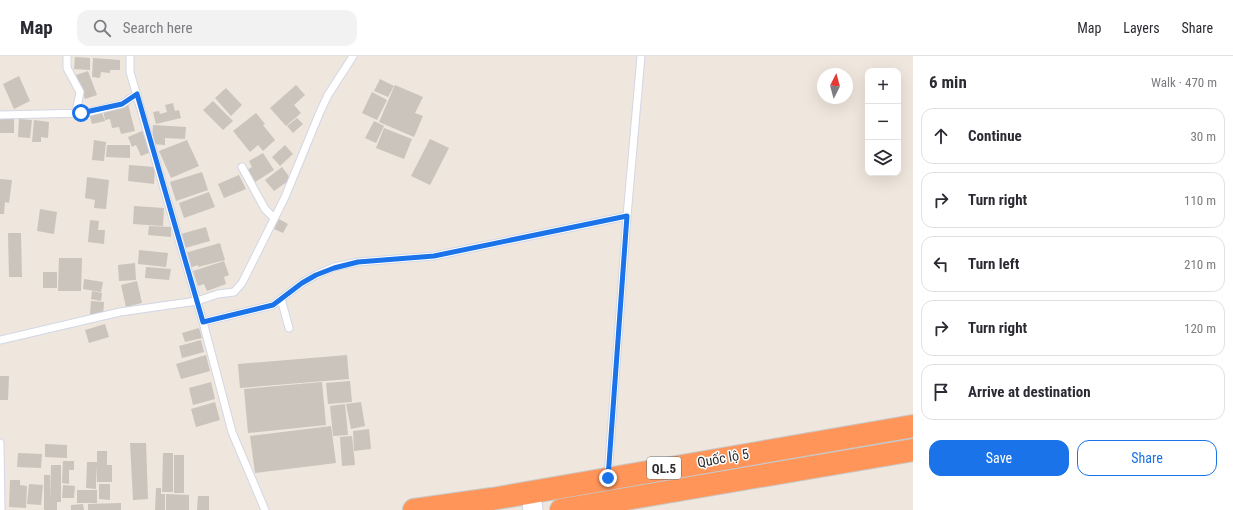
<!DOCTYPE html>
<html lang="en">
<head>
<meta charset="utf-8">
<style>
	body { margin:0; font-family:"Roboto Condensed",sans-serif; background:#f2f2f3; color:#2b2b33 }
	.controls { position:absolute; right:12px; top:12px; display:grid; overflow:hidden; border-radius:8px; box-shadow:0 4px 16px #0002 }
	.controls button { width:36px; height:36px; display:grid; place-items:center; padding:0; border:0; border-bottom:1px solid #e1e1e2; background:#fff; color:#2b2b33; font:20px sans-serif }
	.compass { position:absolute; left:817px; top:12px; width:36px; height:36px; border-radius:50%; background:#fff; box-shadow:0 4px 16px #0002; rotate:6deg }
	.stop { position:absolute; width:12px; height:12px; margin:-9px; border:3px solid #1a73e8; border-radius:50%; background:#fff }
	.stop.end { background:#1a73e8; border-color:#fff; box-shadow:0 1px 4px #0008 }
	.list { margin:0; padding:0; list-style:none }
	h2 { display:flex; justify-content:space-between; align-items:center; height:52px; margin:0; padding:0 16px; font-size:17px }
	h2 small { font-size:13px; font-weight:400; color:#7c7c81 }
	.list li { display:grid; grid-template-columns:26px 1fr auto; gap:12px; align-items:center; box-sizing:border-box; height:56px; margin:0 8px 8px; padding:0 8px; border:1px solid #e1e1e2; border-radius:12px }
	.list b { display:block; font-size:15px; white-space:nowrap }
	.list em { font-size:13px; font-style:normal; color:#7c7c81 }
	.actions { display:flex; gap:8px; padding:12px 16px }
	.actions a { flex:1; padding:9px 0; border:1px solid #1a73e8; border-radius:12px; text-align:center; font-size:14px; color:#1a73e8 }
	.actions .main { background:#1a73e8; color:#fff }
	.icon { flex:none; width:22px; height:22px; fill:none; stroke:currentColor; stroke-width:2; stroke-linecap:round; stroke-linejoin:round }
	.map { position:relative; flex:none; width:913px; height:454px; overflow:hidden }
	header { display:flex; align-items:center; gap:24px; box-sizing:border-box; height:56px; padding:0 20px; background:#fff; border-bottom:1px solid #e1e1e2 }
	header strong { font-size:19px }
	nav { display:flex; gap:22px; margin-inline-start:auto; font-size:14px }
	.search { width:280px; height:36px; background:#f2f2f3; display:flex; align-items:center; gap:10px; box-sizing:border-box; padding:0 14px; border-radius:12px; color:#7c7c81; font-size:15px }
	main { display:flex }
	aside { flex:1; background:#fff }
	.map>svg:first-child { display:block }
</style>
</head>
<body>
<header>
<strong>Map</strong>
<div class="search"><svg class="icon" aria-label="search" viewBox="0 0 24 24"><circle cx="10" cy="10" r="6"/><path d="M15 15l6 6"/></svg>Search here</div>
<nav><a>Map</a><a>Layers</a><a>Share</a></nav>
</header>
<main>
<div class="map">
<svg width="913" height="454" viewBox="0 0 913 454">
	<rect width="100%" height="100%" fill="#efe6dd"/>
	<path fill="#cac4bc" d="M75,1L90,2V14L74,13Z
		M93,2L120,4V14H110V17L101,16L100,22L92,21Z
		M88,15L97,39L85,43L76,19Z
		M19,20L30,45L14,53L3,28Z
		M380,23L394,30L388,41L374,35Z
		M296,29L305,39L294,49L301,57L286,70L270,52Z
		M395,29L423,41L415,57L423,60L414,81L379,66Z
		M226,32L242,49L231,60L215,42Z
		M372,36L387,44L377,64L362,57Z
		M213,45L233,65L223,74L203,54Z
		M173,47L175,55L179,54L181,62L156,68L153,56L159,55L160,58L167,56L165,49Z
		M128,48L135,75L121,78L119,71L112,72L110,63L105,64L103,54Z
		M101,54L105,65L92,68L89,57Z
		M256,57L265,68L263,69L275,84L263,95L258,89L250,96L233,75Z
		M0,62H14V77H0Z
		M297,62L303,68L293,77L287,70Z
		M19,63L32,64L30,82L18,81Z
		M34,64L49,66L48,82L41,81V86H32Z
		M374,65L384,70L376,87L365,82Z
		M153,69L186,71L185,83L165,82V89L152,88Z
		M384,72L412,83L404,103L376,92Z
		M142,75L151,96L141,100L136,89L132,91L128,81Z
		M430,83L449,92L430,129L411,120Z
		M94,84L106,86L104,105L92,104Z
		M187,84L199,110L171,122L159,95Z
		M107,89H130V102L106,101Z
		M285,89L293,98L280,110L272,101Z
		M263,97L274,114L255,126L247,114L252,111L249,105Z
		M129,109L155,111L154,128L128,125Z
		M282,111L291,123L274,135L265,124Z
		M202,116L208,134L176,145L170,126Z
		M239,119L246,133L224,142L218,128Z
		M87,121L109,124L106,153L94,152L95,144L85,142Z
		M0,123L12,124L9,147L5,146L4,158H0Z
		M209,136L215,151L184,162L179,147Z
		M134,150L164,152L163,170L133,168Z
		M40,153L57,156L54,178L37,175Z
		M279,163L288,168L283,177L274,173Z
		M90,164L99,165L98,174H105L104,188L88,186Z
		M149,170L171,171V181L148,179Z
		M206,171L210,185L185,192L181,178Z
		M8,177H21L22,221H9Z
		M220,187L225,204L198,211V209L189,212L185,197Z
		M139,194L168,197L166,211L138,208Z
		M59,202H82L81,235H58Z
		M224,205L229,219L224,221L226,228L207,235L204,228L198,230L193,215Z
		M135,207L136,224L119,225L118,209Z
		M146,211L171,213L169,224L145,222Z
		M43,216H57V232H43Z
		M84,223L103,226L101,236L83,233Z
		M137,225L142,247L126,251L121,229Z
		M92,235L102,237L101,245L91,243Z
		M91,245L104,246L103,260L90,258Z
		M105,268L109,281L89,287L85,274Z
		M199,272L202,282L185,286L182,277Z
		M201,284L204,296L182,302L179,290Z
		M206,299L210,315L181,323L176,308Z
		M347,299L349,323L240,332L238,308Z
		M0,320H9L8,344H0Z
		M350,325L352,346L328,348L326,327Z
		M211,326L215,343L193,349L189,332Z
		M322,326L326,369L248,377L244,333Z
		M215,346L220,364L196,371L191,353Z
		M361,346L365,370L351,373L346,348Z
		M345,348L348,379L333,380L330,350Z
		M331,370L336,407L255,417L250,380Z
		M369,373L371,393L354,395L353,375Z
		M352,380L355,409L342,410L340,381Z
		M130,387H146L148,443L133,444Z
		M45,388L67,389V402L45,401Z
		M97,395H107V409H112V426H97L96,410V433L86,432L87,406H97Z
		M18,397L42,398L41,412L17,411Z
		M163,397H173V436H162Z
		M174,399H184V437H174Z
		M63,405H74V414H69V428L62,427Z
		M51,409H61V446H50Z
		M44,419H50V446H57V454H44Z
		M10,424H20V429L27,430L26,452L9,451Z
		M29,428L43,429L41,449L27,448Z
		M99,428H110V444L99,443Z
		M63,429L75,430L74,442H62Z
		M156,432H161V438H165V454H155Z
		M77,434H97V447H77Z
		M166,438L189,439V454H166Z
		M198,440H209V454H197Z
		M121,447V454H88V448Z
		M83,448L84,454H71V449Z"/>
	<g fill="none" stroke-linecap="round" stroke-linejoin="round">
		<g stroke="#d2d7e6" stroke-width="9">
			<path id="lane" d="M67,0V12L80,36L77,51L81,57
				M130,0V16L203,266L232,376L265,454
				M0,59L85,57L122,48L137,38
				M242,111L265,153L274,162
				M281,243L289,272
				M203,266L273,249L302,227L316,219L334,211L358,206L434,200L627,160
				M0,284L120,256L197,245L218,238L234,236L242,227L285,141L320,56L328,39L353,0
				M0,387L1,454
				M608,420L627,160L641,0"/>
		</g>
		<g stroke="#d2d7e6" stroke-width="21">
			<path id="secondary" d="M531,436L533,454"/>
		</g>
		<g stroke="#c8c8c8" stroke-width="24">
			<path id="highway" d="M414,454L492,443L913,370
				M561,454L913,394"/>
		</g>
		<use href="#lane" stroke="#fff" stroke-width="7"/>
		<use href="#secondary" stroke="#fff" stroke-width="19"/>
		<use href="#highway" stroke="#ff9559" stroke-width="22"/>
	</g>
	<g fill="none" stroke-linecap="round" stroke-linejoin="round">
		<path stroke="#1a73e8" stroke-width="5" d="M81,57L122,48L137,38L203,266L273,249L302,227L316,219L334,212L358,206L434,200L627,160L608,422"/>
	</g>
	<g text-anchor="middle" dominant-baseline="central" stroke-width="3" stroke-linejoin="round" paint-order="stroke">
		<rect fill="#fff" stroke="#6b6b6b" stroke-width="1" x="647" y="401" width="34" height="22" rx="3"/>
		<g font-size="13" font-weight="bold" fill="#2c2c2c">
			<text x="664" y="412">QL.5</text>
		</g>
		<g font-size="14" fill="#2c2c2c" stroke="#fff">
			<text transform="translate(723 402) rotate(-10)">Quốc lộ 5</text>
		</g>
	</g>
</svg>
<div class="controls">
<button>+</button>
<button>−</button>
<button><svg class="icon" aria-label="layers" viewBox="0 0 24 24"><path d="M12 4l9 5-9 5-9-5zM3 14l9 5 9-5"/></svg></button>
</div>
<svg class="compass" viewBox="-18 -18 36 36"><path d="M0-13l5 13h-10z" fill="#e53935"/><path d="M0 13l5-13h-10z" fill="#7c7c81"/></svg>
<div class="stop" style="left:81px;top:57px"></div>
<div class="stop end" style="left:608px;top:422px"></div>
</div>
<aside>
<h2>6 min<small>Walk · 470 m</small></h2>
<ul class="list">
<li><svg class="icon" aria-label="ahead" viewBox="0 0 24 24"><path d="M12 20V5M6 11l6-6 6 6"/></svg><div><b>Continue</b></div><em>30 m</em></li>
<li><svg class="icon" aria-label="right" viewBox="0 0 24 24"><path d="M7 20v-9h11M14 6l5 5-5 5"/></svg><div><b>Turn right</b></div><em>110 m</em></li>
<li><svg class="icon" aria-label="left" viewBox="0 0 24 24"><path d="M17 20v-9H6M10 6l-5 5 5 5"/></svg><div><b>Turn left</b></div><em>210 m</em></li>
<li><svg class="icon" aria-label="right" viewBox="0 0 24 24"><path d="M7 20v-9h11M14 6l5 5-5 5"/></svg><div><b>Turn right</b></div><em>120 m</em></li>
<li><svg class="icon" aria-label="arrive" viewBox="0 0 24 24"><path d="M6 21V4h12l-3 4 3 4H6"/></svg><div><b>Arrive at destination</b></div></li>
</ul>
<div class="actions"><a class="main">Save</a><a>Share</a></div>
</aside>
</main>
</body>
</html>
